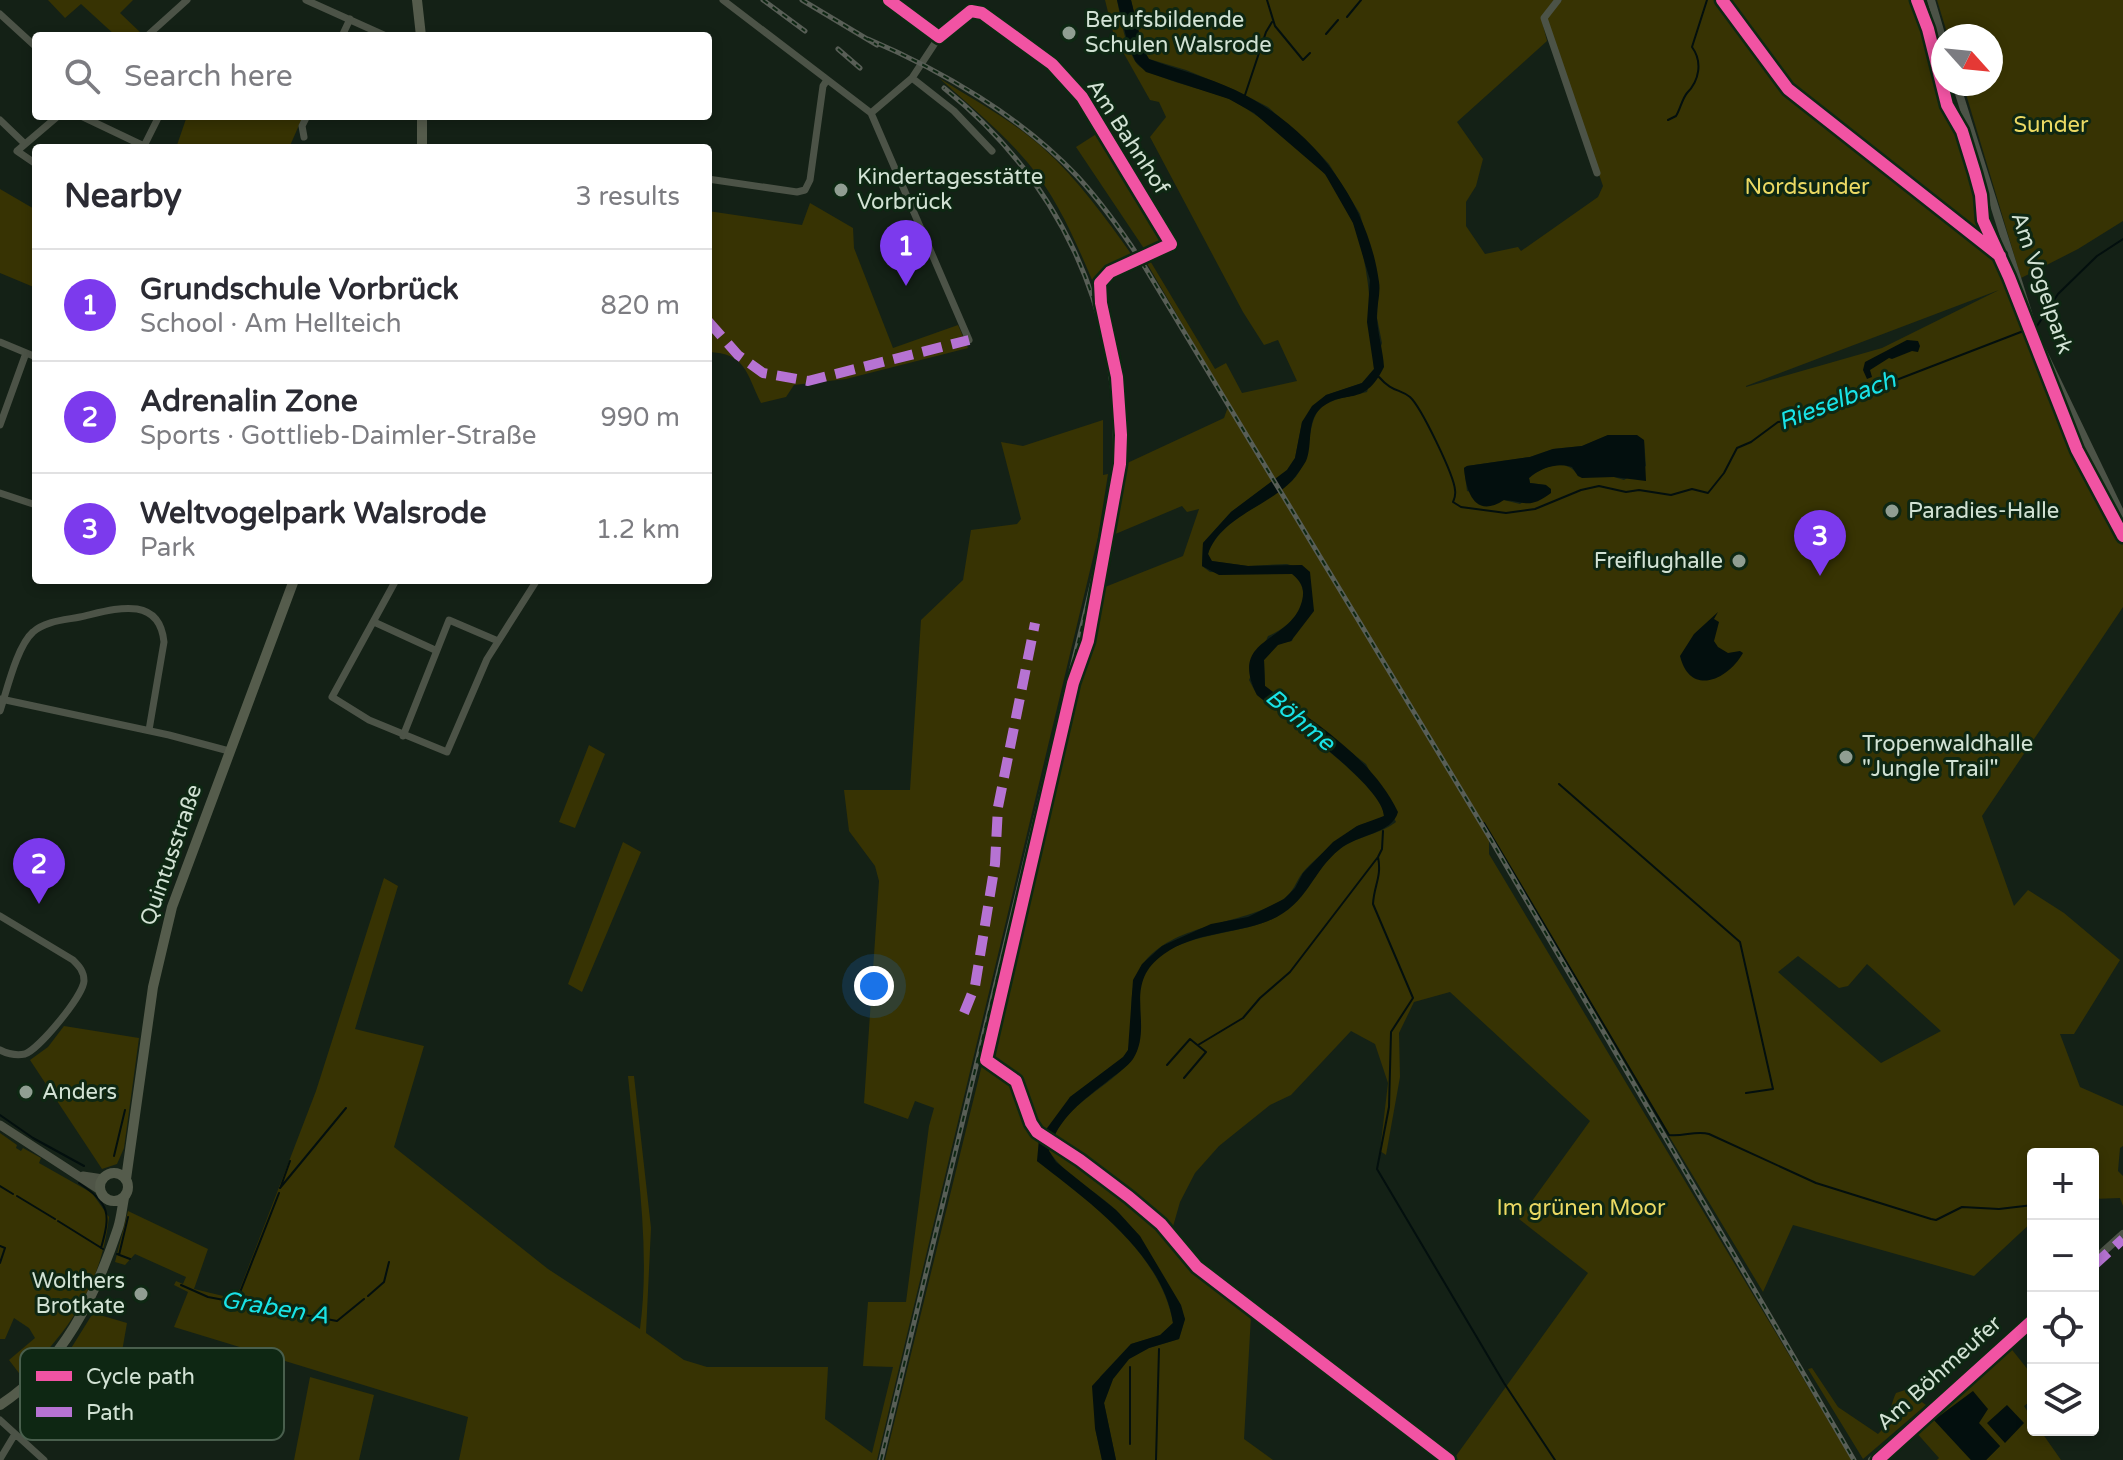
<!DOCTYPE html>
<html lang="en">
<head>
<meta charset="utf-8">
<style>
	body { margin:0; font-family:"Varela Round",sans-serif; background:#f2f2f3; color:#2b2b33 }
	.controls { position:absolute; right:24px; bottom:24px; display:grid; overflow:hidden; border-radius:8px; box-shadow:0 4px 12px #0003 }
	.controls button { width:72px; height:72px; display:grid; place-items:center; padding:0; border:0; border-bottom:2px solid #e1e1e2; background:#fff; color:#2b2b33; font:40px sans-serif }
	.compass { position:absolute; left:1931px; top:24px; width:72px; height:72px; border-radius:50%; background:#fff; box-shadow:0 4px 12px #0003; rotate:117deg }
	.you { position:absolute; left:874px; top:986px; width:28px; height:28px; margin:-20px; border:6px solid #fff; border-radius:50%; background:#1a73e8; box-shadow:0 0 0 12px #1a73e833 }
	.badge { display:grid; place-items:center; width:52px; height:52px; border-radius:50%; background:#7c3aed; color:#fff; font-size:26px; font-weight:700 }
	.pin { position:absolute; translate:-50% -66px; filter:drop-shadow(0 2px 4px #0008) }
	.pin::after { content:''; position:absolute; top:42px; width:28px; height:24px; background:inherit; clip-path:polygon(0 0,100% 0,50% 100%) }
	.list { margin:0; padding:0; list-style:none }
	h2 { display:flex; justify-content:space-between; align-items:center; height:104px; margin:0; padding:0 32px; font-size:34px }
	h2 small { font-size:26px; font-weight:400; color:#7c7c81 }
	.list li { display:grid; grid-template-columns:52px 1fr auto; gap:24px; align-items:center; box-sizing:border-box; height:112px; padding:0 32px; border-top:2px solid #e1e1e2 }
	.list b { display:block; font-size:30px; white-space:nowrap }
	.list p { margin:0; font-size:26px; white-space:nowrap; color:#7c7c81 }
	.list em { font-size:26px; font-style:normal; color:#7c7c81 }
	.icon { flex:none; width:44px; height:44px; fill:none; stroke:currentColor; stroke-width:2; stroke-linecap:round; stroke-linejoin:round }
	.map { position:relative; flex:none; width:2123px; height:1460px; overflow:hidden }
	.search { position:absolute; background:#fff; box-shadow:0 4px 12px #0003; left:32px; top:32px; width:680px; height:88px; display:flex; align-items:center; gap:20px; box-sizing:border-box; padding:0 28px; border-radius:8px; color:#7c7c81; font-size:30px }
	.panel { position:absolute; background:#fff; box-shadow:0 4px 12px #0003; left:32px; top:144px; width:680px; height:440px; border-radius:8px }
	.map>svg:first-child { display:block }
</style>
</head>
<body>
<div class="map">
<svg width="2123" height="1460" viewBox="0 0 2123 1460">
	<rect width="100%" height="100%" fill="#142116"/>
	<path fill="#373303" fill-rule="evenodd" d="M48,0H133L120,13L142,34L116,36L81,4L65,18Z
		M1105,0H1117C1121,20 1125,47 1137,64C1148,77 1207,90 1227,98C1254,110 1303,150 1323,172C1335,185 1347,209 1354,225C1372,273 1370,319 1374,369L1362,383L1326,395L1302,422L1295,458L1287,470L1231,512L1203,543L1202,566L1210,572L1293,574C1318,597 1293,626 1268,636L1249,680L1257,695C1283,717 1383,785 1384,816C1375,822 1364,822 1356,827C1341,837 1316,858 1304,871C1296,880 1294,893 1282,900C1241,926 1169,923 1141,967C1124,993 1137,1023 1128,1050L1124,1057L1070,1097L1037,1161C1090,1202 1161,1253 1173,1323L1161,1335L1131,1344L1100,1377L1095,1428L1102,1460H885L993,1020L998,1019L1100,589L1183,556L1199,509L1187,512L1182,506L1113,535L1111,534L1123,465L1224,418L1229,404L1145,260L1149,259L1215,369L1226,363L1242,393L1297,381L1278,340L1264,345L1243,312L1150,137L1166,117L1159,102L1150,100L1114,36Z
		M1131,0H1554L1541,17L1547,41L1457,122L1483,159L1476,186L1466,202V226L1485,254L1518,247L1521,251L1598,197L1603,186L1546,19L1562,0H1921L1943,70V84H1948L2010,285L2052,388L2123,535V607L1982,816L2014,906L2028,890L2064,913L2120,960L2074,1034H2060L2080,1087L2123,1106V1146L2120,1148L2118,1171L2123,1176V1206L2120,1198L2093,1199V1154H2033V1221L1974,1276L1793,1225L1763,1292L1489,837V854L1852,1460H1453L1588,1273L1519,1219L1590,1121L1450,992L1414,1002L1399,1033L1400,1077L1386,1155L1380,1151L1388,1083L1375,1044L1351,1031L1291,1095L1270,1105L1219,1146L1195,1173L1180,1202L1172,1230L1198,1271L1251,1316L1244,1439L1273,1460H1116L1104,1403L1113,1379L1129,1359L1149,1348L1179,1339L1185,1319C1165,1282 1148,1243 1119,1213C1097,1191 1066,1177 1049,1151C1060,1106 1100,1094 1129,1063C1153,1038 1128,996 1147,969C1172,933 1234,936 1270,920C1310,903 1311,870 1341,848C1358,836 1381,834 1396,822L1366,764L1265,686L1264,660L1278,644L1292,641L1310,572L1287,564L1248,566L1211,561L1208,554C1219,520 1267,504 1292,481C1316,458 1303,416 1326,404C1337,398 1354,395 1367,392L1382,343L1377,318L1379,284L1360,214L1329,164L1314,148L1268,107L1235,90L1186,70L1149,59L1143,49ZM1999,290L1882,348L1746,387V386ZM1608,435L1644,440L1646,466L1624,480L1614,477L1578,476C1568,457 1543,466 1529,478L1530,483L1546,485L1520,504L1467,491L1464,468L1467,466L1530,457L1553,449L1582,446ZM1798,956L1839,988L1848,986L1867,964L1941,1031L1881,1063L1778,972Z
		M1937,0H2123V221L2078,249L2021,278L1963,84H1991V36H1948Z
		M939,78C974,100 1012,120 1043,148C1078,179 1107,220 1134,258L1104,273L1095,287C1077,244 1058,199 1028,163C1002,132 969,105 939,78Z
		M187,116H303L289,148H176Z
		M1101,131L1164,239L1160,242L1162,246L1147,253L1076,147Z
		M0,189L36,210V288L0,273Z
		M810,203L853,228L854,248L893,348L958,325L968,348L846,379L794,385L786,397L761,403C746,373 746,353 708,352V211L802,225Z
		M1103,420V475L1108,474L1098,537L877,1460H459L468,1417L174,1327L188,1292L174,1285L176,1281L183,1284L186,1277L135,1254L125,1265L115,1262L128,1211L208,1249L194,1289L236,1299L316,1091L384,878L398,886L355,1029L424,1046L394,1147L548,1269L640,1329C651,1246 636,1159 628,1076H634L651,1228L646,1333L684,1360L707,1367H828L825,1419L872,1453L893,1367L863,1366L868,1302H906L929,1126L934,1108L915,1101L908,1119L864,1103L879,881L875,866L849,831L844,790H910L921,620L963,580L971,530L1017,524L1021,519L1001,442L1023,446Z
		M589,745L605,754L575,828L559,822Z
		M623,842L641,852L582,992L568,984Z
		M64,1026L139,1038L124,1148L117,1164L102,1169L30,1060L48,1047Z
		M0,1133L17,1145L16,1148L21,1151L23,1148L41,1158L39,1163L92,1193L109,1217C101,1285 70,1330 22,1377L9,1360L35,1338L29,1328L14,1318L5,1339H0Z
		M93,1313L127,1323L120,1363L70,1350Z
		M2009,1346L2033,1376V1399L2024,1406L2033,1420V1430H2040L2061,1460H1986L2000,1446L1934,1420L1971,1460H1937L1939,1458L1915,1431Z
		M1812,1368L1838,1407L1878,1434C1890,1423 1889,1408 1896,1393L1905,1390L1926,1405L1863,1459L1808,1369Z
		M310,1377L374,1395L359,1460H294Z"/>
	<path fill="#030f0e" d="M1117,0H1131L1143,49L1149,59C1178,70 1208,77 1235,90C1310,125 1368,200 1379,282C1381,294 1376,307 1377,319C1378,335 1383,351 1384,367C1363,410 1344,387 1320,409C1306,422 1313,445 1306,461C1303,466 1299,472 1295,477C1273,505 1220,516 1208,554L1212,561L1248,566L1302,565L1310,572L1314,611L1291,641L1278,645L1264,660L1265,686C1313,722 1371,756 1398,812C1392,834 1358,834 1340,849C1311,872 1308,905 1268,921C1235,934 1194,932 1164,954C1120,985 1155,1023 1133,1059C1127,1067 1118,1073 1110,1079C1084,1100 1057,1118 1049,1151L1056,1162L1116,1210L1140,1236L1181,1305L1185,1319L1179,1339L1149,1348L1129,1359L1113,1379L1104,1403L1116,1460H1102L1095,1428L1092,1386L1131,1344L1160,1335L1173,1323C1164,1255 1087,1200 1037,1161L1039,1139L1070,1097L1123,1057L1128,1050L1133,980L1142,964L1162,946L1211,924L1248,917L1284,899L1295,888L1303,873L1333,842L1357,826L1384,816C1383,785 1283,716 1257,695C1227,636 1291,644 1302,601C1305,589 1302,582 1292,574L1219,575L1202,566L1203,543L1231,512L1287,470L1295,458L1302,422L1312,406L1326,395L1362,383L1374,369L1367,322L1370,280L1353,223L1325,174L1254,113L1229,99L1146,72L1135,61L1127,40Z
		M1907,340L1918,341L1920,346L1918,352L1912,351L1892,359L1889,358L1870,370L1872,377L1867,379L1863,370L1865,362Z
		M1608,435H1637L1644,440L1646,481L1614,477L1582,478L1578,476L1572,467C1558,462 1540,468 1529,478L1530,483L1546,485L1551,489V493C1529,509 1527,502 1504,500C1475,519 1466,492 1464,468L1467,466L1530,457L1553,449L1582,446Z
		M1718,612L1714,619L1719,622L1714,641L1718,647L1728,653L1740,651L1743,653C1728,680 1690,697 1680,656L1694,634Z
		M1973,1391L1988,1409L1979,1423L2000,1446L1986,1460H1971L1934,1420Z
		M2007,1405L2024,1423L2005,1443L1987,1423Z"/>
	<g fill="none" stroke-linecap="round" stroke-linejoin="round">
		<path stroke="#030f0e" stroke-width="2" d="M1267,0L1275,26L1303,60L1310,53
			M1347,17L1361,0
			M1326,34L1338,20
			M1245,95L1266,32L1272,22
			M1668,120L1676,116C1680,110 1682,99 1687,93C1699,81 1703,62 1692,47L1707,0
			M2037,326L2058,294L2097,256L2123,239
			M1379,377C1392,392 1400,389 1410,397C1421,407 1454,475 1455,490C1456,495 1455,497 1453,502L1461,507L1506,513L1535,509L1581,490L1599,486L1626,492L1639,490L1671,495L1692,489L1708,493L1724,473L1737,448L1751,442L1778,422L1795,420L1814,408L1847,399L2026,330
			M1559,784L1740,942L1773,1089L1746,1093
			M1484,823L1669,1135C1683,1137 1696,1130 1709,1134L1816,1183L1931,1219L1936,1220L1962,1207L1999,1209L2033,1205
			M1378,857C1382,877 1374,885 1373,904L1413,998L1391,1032L1389,1107L1377,1169L1504,1383L1555,1460
			M1198,1045L1243,1018L1260,998L1290,972L1378,857L1382,849L1383,831
			M1167,1065L1190,1039L1206,1052L1184,1078
			M0,1115L33,1138L84,1166
			M114,1156L125,1110
			M79,1183C110,1204 111,1213 101,1248
			M0,1186L13,1194
			M281,1186L290,1161
			M2093,1186L2097,1185
			M280,1188L346,1108
			M17,1196L55,1219
			M58,1221L103,1249
			M0,1246L5,1248L0,1263
			M117,1254L130,1259
			M119,1255L128,1217
			M181,1285L208,1297L337,1321L364,1299
			M368,1296L384,1282L389,1262
			M237,1300L279,1193
			M1130,1444V1367
			M1156,1460L1159,1349"/>
		<path stroke="#4c5347" stroke-width="7" d="M306,0L386,36
			M723,0L871,113L969,340
			M889,0L939,37
			M1558,0L1544,18L1597,173
			M0,14L36,47
			M147,36L187,0
			M342,36L350,19
			M912,78L954,111L992,151
			M871,113L912,78L939,37L971,11L982,13L1052,64L1082,97L1171,244
			M81,116L144,146
			M0,120L25,144
			M304,137L302,126L307,116
			M143,148L159,116
			M36,164L17,151L58,116
			M708,179L797,192L805,190L810,180L823,86L827,80
			M0,342L36,357
			M0,425L26,353
			M0,493L36,505
			M396,580L332,697L369,720L447,752L487,659L537,580
			M374,622L435,650
			M1,699L169,735L229,751
			M0,711C7,690 17,646 33,632C45,621 65,620 80,617C112,610 159,593 164,642L149,730
			M403,736L449,620L498,641
			M0,916L73,960C79,966 84,971 84,981C83,996 39,1049 25,1054C16,1056 8,1054 0,1050
			M0,1420L44,1460
			M0,1459L15,1434"/>
		<path stroke="#4c5347" stroke-width="8" d="M1931,0L1943,41
			M1956,84L2035,335L2123,518
			M2093,1261L2123,1234
			M1872,1460L2033,1315"/>
		<path stroke="#4f5547" stroke-width="9" d="M0,1125L100,1190
			M83,1176L103,1179"/>
		<path stroke="#555c4c" stroke-width="10" d="M417,0L421,36
			M422,148V116
			M100 1187a14 14 0 1 1 28 0a14 14 0 1 1-28 0Z
			M126,1179L153,987L172,907L294,580
			M0,1405C63,1364 95,1297 118,1228C121,1219 122,1208 124,1198"/>
		<g stroke="#585e56" stroke-width="5">
			<path id="rail" d="M763,0L805,31
				M802,0L877,45
				M868,39C943,71 1021,117 1077,176C1101,202 1121,230 1140,259L1490,838L1854,1460
				M838,49L860,68
				M881,1460L1102,543C1107,515 1114,487 1115,458C1120,310 1060,181 944,88"/>
		</g>
		<use href="#rail" stroke="#0e2713" stroke-width="2" stroke-dasharray="6" stroke-linecap="butt"/>
		<path stroke="#b673d3" stroke-width="10" stroke-dasharray="20 10" stroke-linecap="butt" d="M708,321L738,355L763,373L808,381L969,340
			M964,1013L975,986L995,864L998,807L1035,623
			M2093,1266L2123,1239"/>
		<g stroke="#0e2713" stroke-width="17">
			<path id="cycleway" d="M889,0L939,37L971,11L982,13L1052,64L1082,97L1171,244L1110,272L1100,283L1101,303L1117,377L1121,435L1120,464L1088,641L1073,683L986,1060L1016,1081L1031,1123L1037,1132L1080,1160L1129,1197L1161,1224L1197,1267L1449,1460
				M1722,0L1788,89L2000,256
				M1917,0L1928,29L1947,105L1962,131L1975,173L1981,195L1983,220L2009,277L2077,450L2123,536
				M1878,1460L2033,1320"/>
		</g>
		<use href="#cycleway" stroke="#f153a3" stroke-width="12"/>
	</g>
	<g fill="#909e92" stroke="#0e2713" stroke-width="3">
		<circle cx="1069" cy="33" r="8"/>
		<circle cx="841" cy="190" r="8"/>
		<circle cx="1892" cy="511" r="8"/>
		<circle cx="1739" cy="561" r="8"/>
		<circle cx="1846" cy="757" r="8"/>
		<circle cx="26" cy="1092" r="8"/>
		<circle cx="141" cy="1294" r="8"/>
	</g>
	<g text-anchor="middle" dominant-baseline="central" stroke-width="6" stroke-linejoin="round" paint-order="stroke">
		<g font-size="22" fill="#d2e2d4" stroke="#0e2713" text-anchor="start">
			<text x="1085" y="20">Berufsbildende<tspan x="1085" dy="25">Schulen Walsrode</tspan></text>
			<text x="857" y="177">Kindertagesstätte<tspan x="857" dy="25">Vorbrück</tspan></text>
			<text x="1908" y="511">Paradies-Halle</text>
			<text x="1723" y="561" text-anchor="end">Freiflughalle</text>
			<text x="1862" y="744">Tropenwaldhalle<tspan x="1862" dy="25">"Jungle Trail"</tspan></text>
			<text x="42" y="1092">Anders</text>
			<text x="125" y="1281" text-anchor="end">Wolthers<tspan x="125" dy="25">Brotkate</tspan></text>
		</g>
		<g font-size="22" fill="#ebd963" stroke="#0e2713">
			<text x="2051" y="125">Sunder</text>
			<text x="1807" y="187">Nordsunder</text>
			<text x="1581" y="1208">Im grünen Moor</text>
		</g>
		<g font-size="22" fill="#d2e2d4" stroke="#0e2713">
			<text transform="translate(1128 137) rotate(57)">Am Bahnhof</text>
			<text transform="translate(2042 283) rotate(71)">Am Vogelpark</text>
			<text transform="translate(171 855) rotate(-71)">Quintusstraße</text>
			<text transform="translate(1939 1373) rotate(-42)">Am Böhmeufer</text>
		</g>
		<g font-size="24" font-style="italic" fill="#19e3e7" stroke="#0e2713">
			<text transform="translate(1837 401) rotate(-21)">Rieselbach</text>
			<text transform="translate(1300 720) rotate(40)">Böhme</text>
			<text transform="translate(275 1308) rotate(9)">Graben A</text>
		</g>
	</g>
	<rect x="20" y="1348" width="264" height="92" rx="12" fill="#0e2713" stroke="#495f4d" stroke-width="2"/>
	<rect x="36" y="1371" width="36" height="10" fill="#f153a3"/>
	<rect x="36" y="1407" width="36" height="10" fill="#b673d3"/>
	<g font-size="22" fill="#d2e2d4">
		<text x="86" y="1384">Cycle path</text>
		<text x="86" y="1420">Path</text>
	</g>
</svg>
<div class="controls">
<button>+</button>
<button>−</button>
<button><svg class="icon" aria-label="locate" viewBox="0 0 24 24"><circle cx="12" cy="12" r="6"/><path d="M12 2v4M12 18v4M2 12h4M18 12h4"/></svg></button>
<button><svg class="icon" aria-label="layers" viewBox="0 0 24 24"><path d="M12 4l9 5-9 5-9-5zM3 14l9 5 9-5"/></svg></button>
</div>
<svg class="compass" viewBox="-18 -18 36 36"><path d="M0-13l5 13h-10z" fill="#e53935"/><path d="M0 13l5-13h-10z" fill="#7c7c81"/></svg>
<div class="you"></div>
<div class="pin badge" style="left:906px;top:286px">1</div>
<div class="pin badge" style="left:39px;top:904px">2</div>
<div class="pin badge" style="left:1820px;top:576px">3</div>
<div class="search"><svg class="icon" aria-label="search" viewBox="0 0 24 24"><circle cx="10" cy="10" r="6"/><path d="M15 15l6 6"/></svg>Search here</div>
<section class="panel">
<h2>Nearby<small>3 results</small></h2>
<ul class="list">
<li><span class="badge">1</span><div><b>Grundschule Vorbrück</b><p>School · Am Hellteich</p></div><em>820 m</em></li>
<li><span class="badge">2</span><div><b>Adrenalin Zone</b><p>Sports · Gottlieb-Daimler-Straße</p></div><em>990 m</em></li>
<li><span class="badge">3</span><div><b>Weltvogelpark Walsrode</b><p>Park</p></div><em>1.2 km</em></li>
</ul>
</section>
</div>
</body>
</html>
